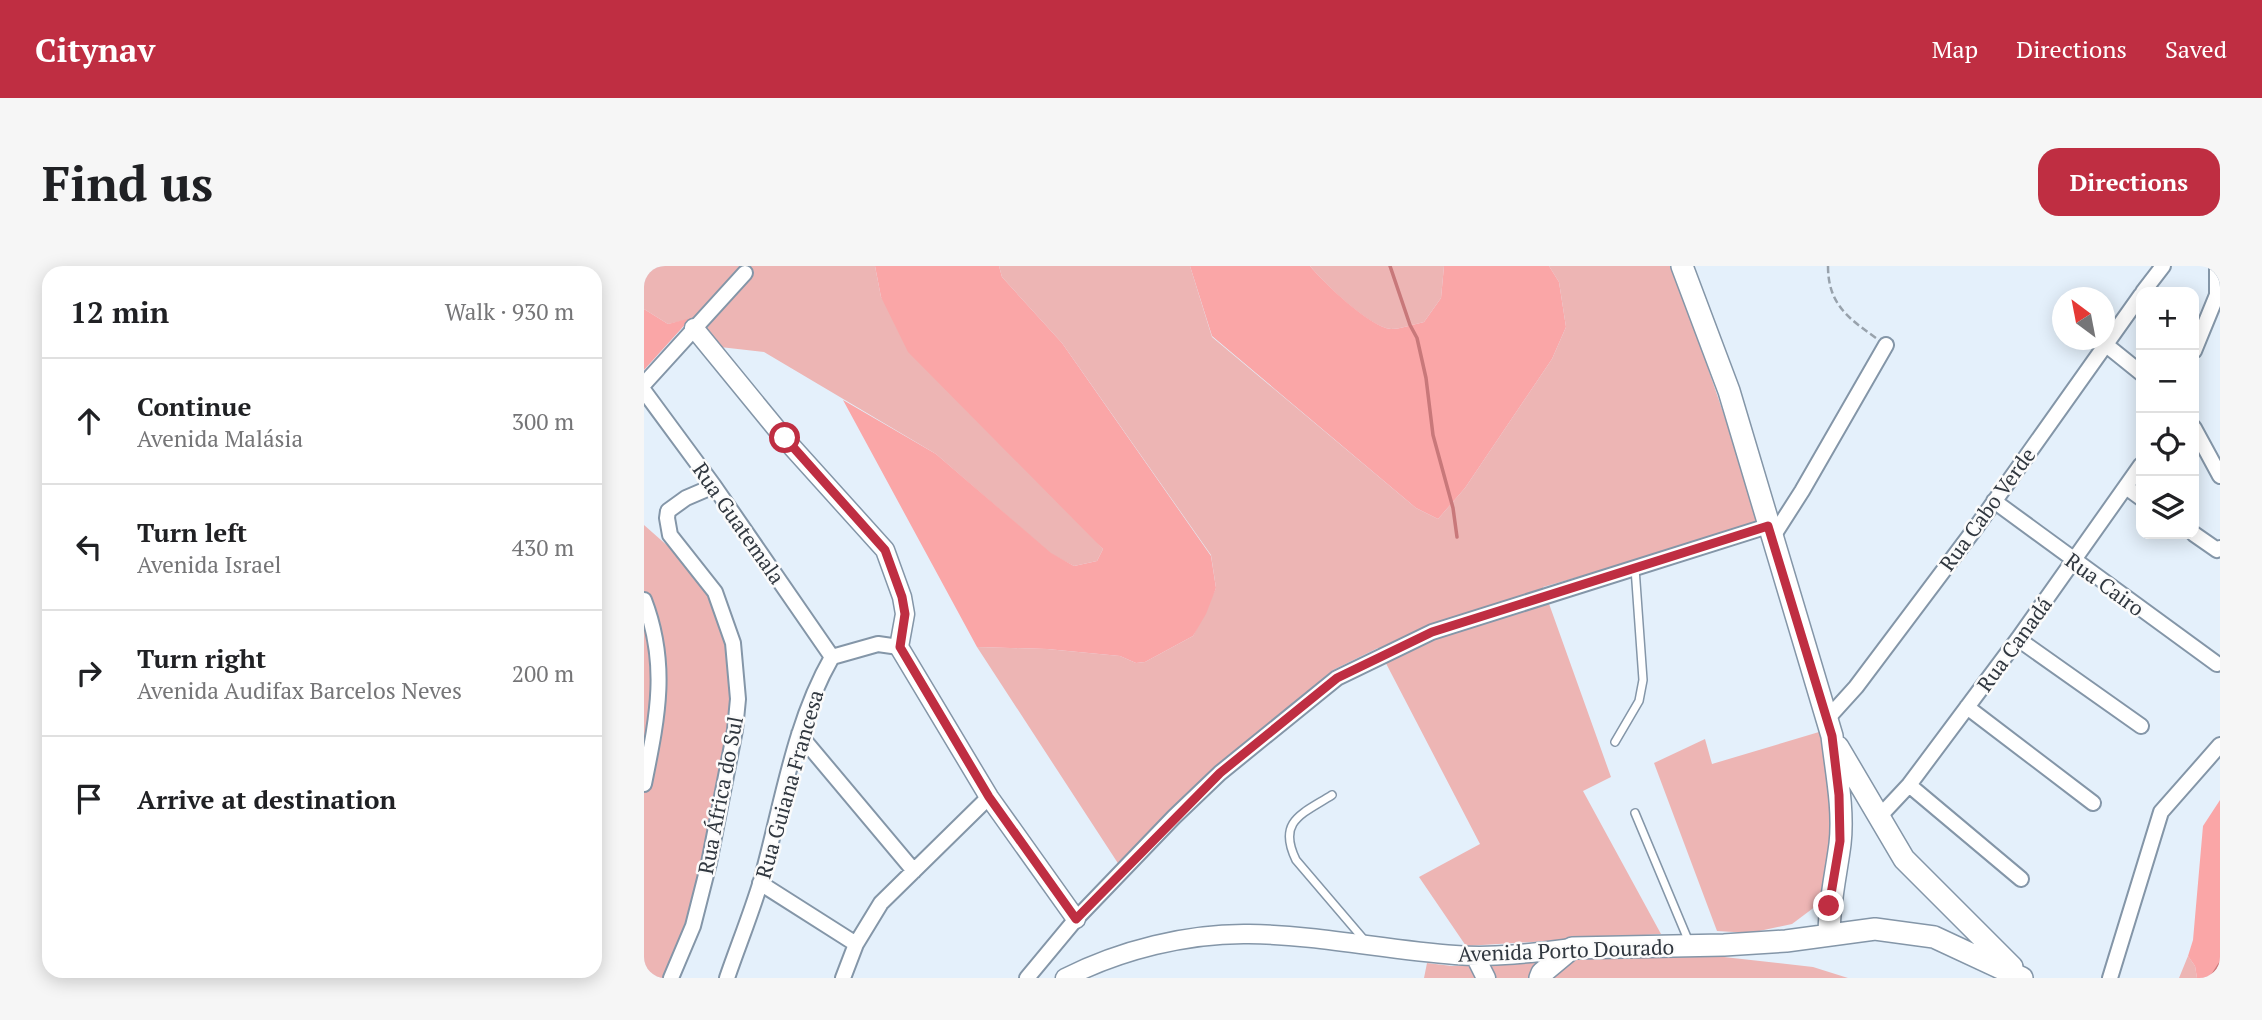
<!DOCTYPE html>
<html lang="en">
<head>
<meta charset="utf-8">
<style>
	body { margin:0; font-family:"PT Serif",serif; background:#f6f6f6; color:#202124 }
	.controls { position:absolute; right:21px; top:21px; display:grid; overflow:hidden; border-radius:14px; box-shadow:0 4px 18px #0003 }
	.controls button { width:63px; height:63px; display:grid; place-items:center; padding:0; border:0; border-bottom:2px solid #e0e0e0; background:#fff; color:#202124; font:35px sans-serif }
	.compass { position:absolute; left:1408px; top:21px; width:63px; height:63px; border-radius:50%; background:#fff; box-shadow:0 4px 18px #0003; rotate:328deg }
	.stop { position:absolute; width:21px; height:21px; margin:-16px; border:5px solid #bf2e42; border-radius:50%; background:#fff }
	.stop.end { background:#bf2e42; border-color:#fff; box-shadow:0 2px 7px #0008 }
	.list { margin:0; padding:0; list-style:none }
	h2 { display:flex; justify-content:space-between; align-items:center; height:91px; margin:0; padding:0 28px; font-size:30px }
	h2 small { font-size:23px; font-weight:400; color:#757577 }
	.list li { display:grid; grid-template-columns:46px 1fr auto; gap:21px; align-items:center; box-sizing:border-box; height:126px; padding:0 28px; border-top:2px solid #e0e0e0 }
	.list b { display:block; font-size:26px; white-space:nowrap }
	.list p { margin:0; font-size:23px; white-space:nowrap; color:#757577 }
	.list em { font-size:23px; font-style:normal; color:#757577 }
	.icon { flex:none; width:38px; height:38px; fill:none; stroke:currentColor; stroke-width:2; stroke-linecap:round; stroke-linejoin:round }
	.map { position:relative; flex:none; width:1576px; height:712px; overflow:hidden; border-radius:21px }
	header { display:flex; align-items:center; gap:42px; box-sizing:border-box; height:98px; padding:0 35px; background:#bf2e42; color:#fff }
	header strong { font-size:33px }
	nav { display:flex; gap:38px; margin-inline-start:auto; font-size:24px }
	.intro { display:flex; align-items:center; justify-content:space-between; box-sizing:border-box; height:168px; padding:0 42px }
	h1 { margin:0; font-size:49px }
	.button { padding:18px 32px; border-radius:21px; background:#bf2e42; color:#fff; font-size:24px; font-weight:700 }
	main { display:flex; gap:42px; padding:0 42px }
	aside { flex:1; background:#fff; border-radius:21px; box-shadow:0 4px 18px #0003 }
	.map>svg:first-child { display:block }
</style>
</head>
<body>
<header>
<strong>Citynav</strong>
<nav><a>Map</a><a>Directions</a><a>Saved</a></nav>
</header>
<div class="intro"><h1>Find us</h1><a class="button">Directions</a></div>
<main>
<aside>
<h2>12 min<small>Walk · 930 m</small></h2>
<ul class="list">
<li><svg class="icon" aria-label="ahead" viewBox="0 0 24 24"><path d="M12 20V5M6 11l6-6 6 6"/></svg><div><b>Continue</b><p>Avenida Malásia</p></div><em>300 m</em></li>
<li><svg class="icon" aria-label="left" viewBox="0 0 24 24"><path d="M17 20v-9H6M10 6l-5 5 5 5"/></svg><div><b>Turn left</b><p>Avenida Israel</p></div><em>430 m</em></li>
<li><svg class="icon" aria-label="right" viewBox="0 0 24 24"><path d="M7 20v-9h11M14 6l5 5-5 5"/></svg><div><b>Turn right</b><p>Avenida Audifax Barcelos Neves</p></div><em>200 m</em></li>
<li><svg class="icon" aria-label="arrive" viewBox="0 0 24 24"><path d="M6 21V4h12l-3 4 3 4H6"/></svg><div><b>Arrive at destination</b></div></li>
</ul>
</aside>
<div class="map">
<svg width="1576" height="712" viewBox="0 0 1576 712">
	<rect width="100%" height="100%" fill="#e4f0fb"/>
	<path fill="#edb5b4" d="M0,0H231L237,31L459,283L453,295L430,300L407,288L292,188L120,86L76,81L50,62L47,53L24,58L0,43Z
		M355,0H546L568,71L772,242L794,253L821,222L908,93L922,61L915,16L905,0H1029L1107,228L1113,260L899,321L967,511L939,525L1017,668L822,680L775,611L836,578L734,382L689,404L643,444L589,491L479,605L333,381L403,383L476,390L492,397L501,396L549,370L572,322L567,289L418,77L358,11Z
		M666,0H800L797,32L780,56C770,58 757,63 747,63C725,61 680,17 666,0Z
		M0,259L34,289L64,325L80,372L88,417L90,456L62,609L25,712H0Z
		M1175,466L1183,484L1187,539V591L1176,637L1148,658L1106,667L1073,665L1010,497L1061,473L1068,498Z
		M1035,686L1169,701L1204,712H780L783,697L808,700Z
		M1544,690L1551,700L1553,712H1535Z"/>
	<path fill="#faa6a7" d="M231,0H355L358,11L418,77L567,290L572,322L562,348L549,370L501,396L492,397L476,390L403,383L333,381L199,134L292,188L407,287L430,300L453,295L459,283L264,86L237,31Z
		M546,0H666C680,17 726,61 747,63C757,63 770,58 780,56L797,32L800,0H905L915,16L922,61L908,93L821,222L794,253L772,242L568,70Z
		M0,43L24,58L47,52L0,104Z
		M1576,534V712H1553L1551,700L1544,690L1549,674L1559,560Z"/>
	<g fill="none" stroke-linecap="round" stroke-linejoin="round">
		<path stroke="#c8787a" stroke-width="3.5" d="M746,0L766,59L773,72L782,112L789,169L809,242L813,271
			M1567,712L1576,698"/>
		<g stroke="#8496a8" stroke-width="10">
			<path id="service" d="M971,476L995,435L999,414L991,302
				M688,529C658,548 633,555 652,594L722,676
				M991,547L1045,676"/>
		</g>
		<g stroke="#8496a8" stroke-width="18">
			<path id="minor" d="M1499,26L1519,0
				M1461,78L1497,107
				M1550,85L1573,29V0
				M0,118L101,7
				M0,125L70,220L188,391
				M1550,162L1576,210
				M1482,221L1497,232
				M1350,235L1573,398
				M1550,268L1573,284L1576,282
				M1128,272L1158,225L1242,79
				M0,334C25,399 13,453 0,518
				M1374,373L1497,460
				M1323,441L1449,537
				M1183,453L1212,421L1333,260L1497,29
				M155,468L270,605
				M1265,519L1377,613
				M1235,551L1265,519L1374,373L1497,199
				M116,617L212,678
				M27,712L49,660L65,597L91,464L94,433L89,377L71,326L26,269L23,252L24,245L42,232L70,220
				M83,712C94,680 107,648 117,615C138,540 149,459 188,391L234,378L255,381
				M199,712L212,678L237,637L345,531
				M383,712L432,653L530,551L576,507L693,412L788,366L1124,260
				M1466,712L1517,546L1576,479"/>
		</g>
		<g stroke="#8496a8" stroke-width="21">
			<path id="tertiary" d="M50,62L140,172L241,284L258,331L261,348L255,381L345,531L432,653
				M831,690L842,712
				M421,712C476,684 544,667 605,668C674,669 743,684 811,689C850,692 889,687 928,682"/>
		</g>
		<g stroke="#8496a8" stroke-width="24">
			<path id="secondary" d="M1038,0L1085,125L1188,470C1192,505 1200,543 1196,578C1192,609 1185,637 1185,669
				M1194,481L1260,593L1368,701
				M896,712L898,707L928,682L1080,679L1142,675L1231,663L1290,671L1378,712"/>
		</g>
		<path stroke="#98a2ac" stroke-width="2.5" stroke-dasharray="7 3.5" stroke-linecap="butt" d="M1184,0C1184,38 1204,52 1232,72"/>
		<use href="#service" stroke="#fff" stroke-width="7"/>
		<use href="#minor" stroke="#fff" stroke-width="14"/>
		<use href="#tertiary" stroke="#fff" stroke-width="18"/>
		<use href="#secondary" stroke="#fff" stroke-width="21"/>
	</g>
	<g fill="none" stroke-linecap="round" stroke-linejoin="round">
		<path stroke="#bf2e42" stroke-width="9" d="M141,172L241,284L258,331L261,348L256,381L345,531L432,653L576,507L693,412L788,366L1124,260L1188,470L1195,529L1196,575L1185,640"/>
	</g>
	<g text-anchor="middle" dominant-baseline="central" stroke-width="5" stroke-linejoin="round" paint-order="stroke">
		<g font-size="21" fill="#30373f" stroke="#fbfbfb">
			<text transform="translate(1343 243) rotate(-54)">Rua Cabo Verde</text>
			<text transform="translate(95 257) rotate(55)">Rua Guatemala</text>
			<text transform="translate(1461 318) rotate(36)">Rua Cairo</text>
			<text transform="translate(1370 378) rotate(-54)">Rua Canadá</text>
			<text transform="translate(145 518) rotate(-74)">Rua Guiana Francesa</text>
			<text transform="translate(76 529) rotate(-79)">Rua África do Sul</text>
			<text transform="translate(922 684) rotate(-2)">Avenida Porto Dourado</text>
		</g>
	</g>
</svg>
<div class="controls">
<button>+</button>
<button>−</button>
<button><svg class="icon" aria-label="locate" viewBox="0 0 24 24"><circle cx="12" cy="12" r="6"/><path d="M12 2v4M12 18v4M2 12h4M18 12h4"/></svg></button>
<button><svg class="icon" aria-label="layers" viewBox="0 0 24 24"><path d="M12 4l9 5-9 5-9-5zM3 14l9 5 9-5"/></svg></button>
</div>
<svg class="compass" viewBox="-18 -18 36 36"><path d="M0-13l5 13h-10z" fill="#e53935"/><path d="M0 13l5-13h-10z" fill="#757577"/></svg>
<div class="stop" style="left:141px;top:172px"></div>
<div class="stop end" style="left:1185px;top:640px"></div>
</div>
</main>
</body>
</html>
